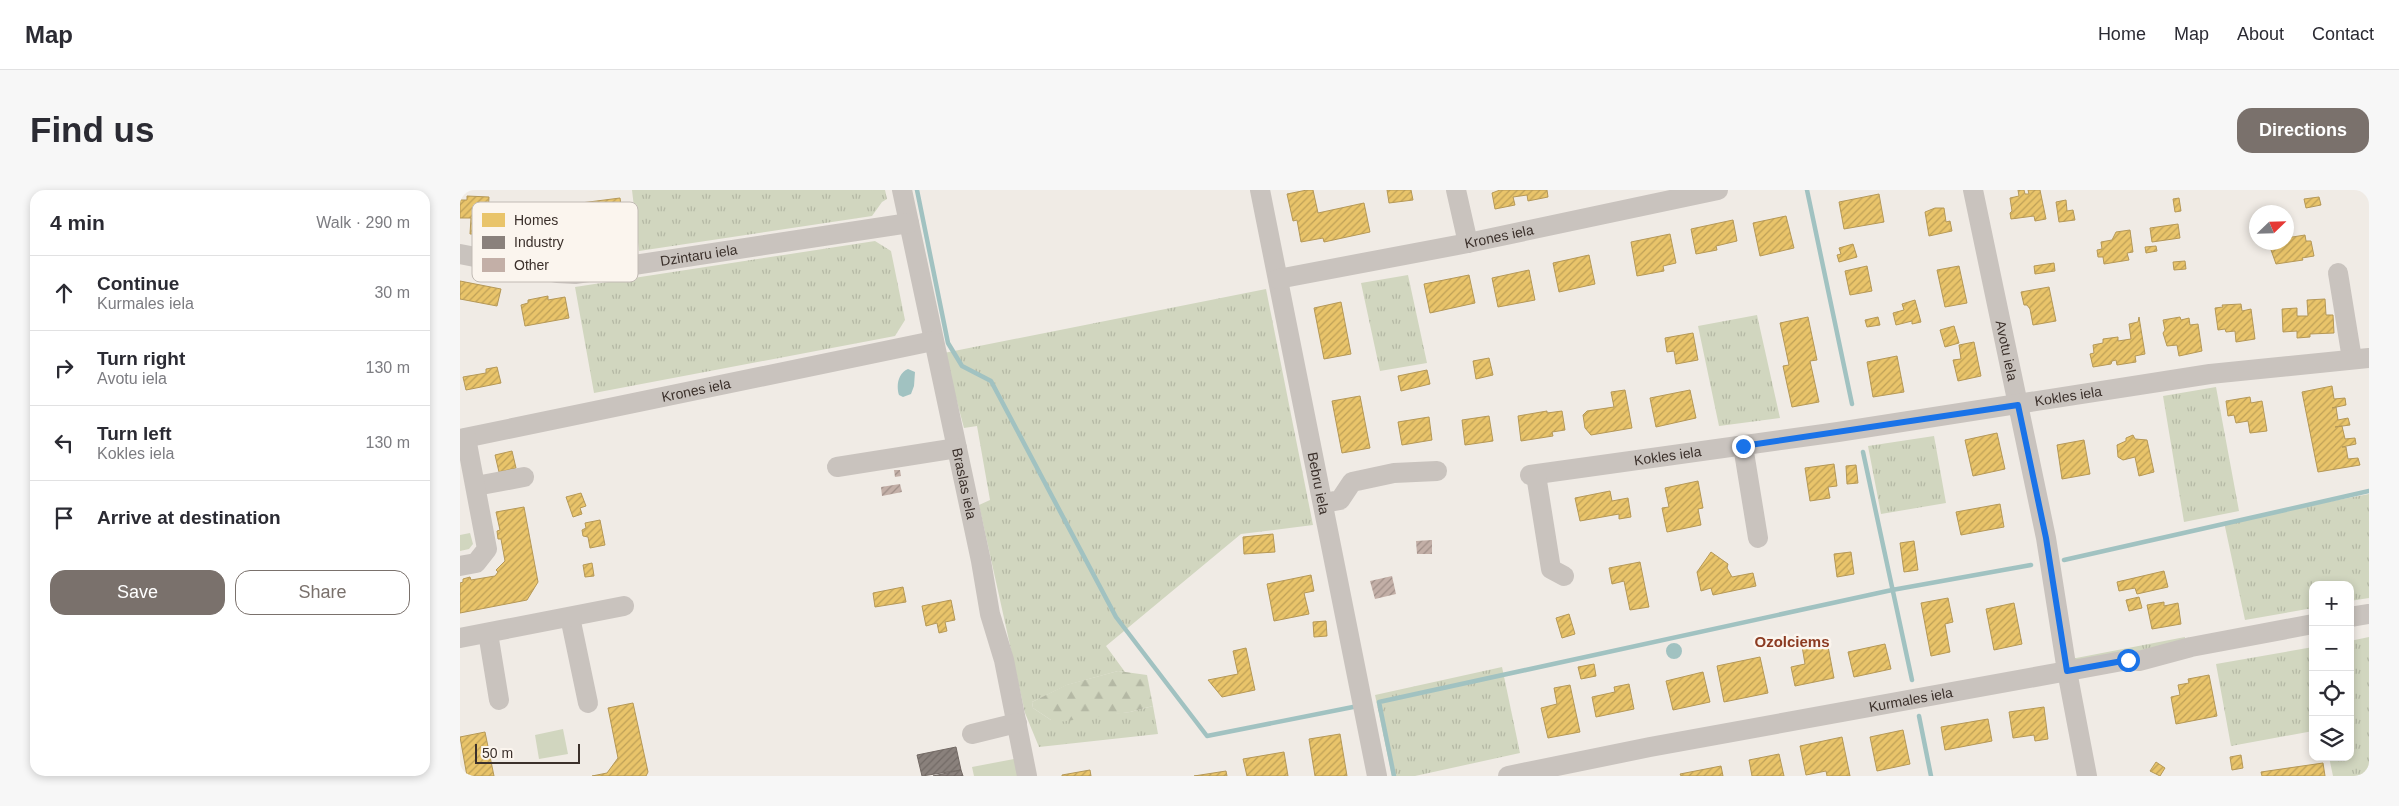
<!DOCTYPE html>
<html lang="en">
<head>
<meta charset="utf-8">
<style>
	body { margin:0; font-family:Helvetica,sans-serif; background:#f7f7f7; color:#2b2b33 }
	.controls { position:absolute; right:15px; bottom:15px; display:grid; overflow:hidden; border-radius:10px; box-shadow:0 2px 8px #0003 }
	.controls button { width:45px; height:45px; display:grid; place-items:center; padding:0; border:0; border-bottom:1px solid #e1e1e2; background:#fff; color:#2b2b33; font:25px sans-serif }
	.compass { position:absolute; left:1789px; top:15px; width:45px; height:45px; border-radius:50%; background:#fff; box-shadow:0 2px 8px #0003; rotate:67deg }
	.scale { position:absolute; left:15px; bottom:12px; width:105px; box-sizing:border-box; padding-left:5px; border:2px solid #3b302b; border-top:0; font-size:14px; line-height:18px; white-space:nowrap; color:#3b302b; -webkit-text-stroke:4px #fbf5ee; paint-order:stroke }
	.stop { position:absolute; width:15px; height:15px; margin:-11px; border:4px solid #1a73e8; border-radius:50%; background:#fff }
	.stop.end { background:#1a73e8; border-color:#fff; box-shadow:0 1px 5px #0008 }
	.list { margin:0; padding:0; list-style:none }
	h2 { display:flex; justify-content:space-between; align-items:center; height:65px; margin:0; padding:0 20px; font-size:21px }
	h2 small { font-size:16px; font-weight:400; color:#7c7c81 }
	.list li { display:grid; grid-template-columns:32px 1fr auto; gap:15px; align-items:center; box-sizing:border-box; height:75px; padding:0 20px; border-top:1px solid #e1e1e2 }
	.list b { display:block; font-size:19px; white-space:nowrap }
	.list p { margin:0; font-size:16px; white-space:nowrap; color:#7c7c81 }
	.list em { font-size:16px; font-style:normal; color:#7c7c81 }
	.actions { display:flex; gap:10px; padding:15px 20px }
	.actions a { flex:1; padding:11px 0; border:1px solid #7a716c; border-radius:15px; text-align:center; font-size:18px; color:#7a716c }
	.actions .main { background:#7a716c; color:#fff }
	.icon { flex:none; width:28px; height:28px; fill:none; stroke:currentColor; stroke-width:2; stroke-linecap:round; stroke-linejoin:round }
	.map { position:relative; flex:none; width:1909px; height:586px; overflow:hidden; border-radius:15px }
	header { display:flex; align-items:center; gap:30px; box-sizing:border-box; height:70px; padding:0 25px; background:#fff; border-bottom:1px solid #e1e1e2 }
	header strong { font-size:24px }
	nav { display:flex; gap:28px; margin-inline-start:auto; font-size:18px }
	.intro { display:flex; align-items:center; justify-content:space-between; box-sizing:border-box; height:120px; padding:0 30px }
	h1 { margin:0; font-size:35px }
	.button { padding:12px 22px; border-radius:15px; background:#7a716c; color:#fff; font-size:18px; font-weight:700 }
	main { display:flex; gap:30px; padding:0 30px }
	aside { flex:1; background:#fff; border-radius:15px; box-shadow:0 2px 8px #0003 }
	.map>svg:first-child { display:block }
</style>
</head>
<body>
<header>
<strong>Map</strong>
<nav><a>Home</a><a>Map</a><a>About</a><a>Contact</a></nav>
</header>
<div class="intro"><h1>Find us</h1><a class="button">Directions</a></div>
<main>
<aside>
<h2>4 min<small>Walk · 290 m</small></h2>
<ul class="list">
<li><svg class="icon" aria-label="ahead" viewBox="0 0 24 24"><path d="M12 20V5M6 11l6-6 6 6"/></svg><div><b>Continue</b><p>Kurmales iela</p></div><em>30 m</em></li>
<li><svg class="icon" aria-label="right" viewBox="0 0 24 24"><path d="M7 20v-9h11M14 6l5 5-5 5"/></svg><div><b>Turn right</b><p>Avotu iela</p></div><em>130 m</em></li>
<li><svg class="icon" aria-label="left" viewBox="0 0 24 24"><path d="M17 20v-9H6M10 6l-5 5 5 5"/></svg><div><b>Turn left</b><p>Kokles iela</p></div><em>130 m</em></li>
<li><svg class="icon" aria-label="arrive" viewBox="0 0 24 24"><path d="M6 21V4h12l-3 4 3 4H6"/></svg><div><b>Arrive at destination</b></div></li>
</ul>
<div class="actions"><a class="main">Save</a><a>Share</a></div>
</aside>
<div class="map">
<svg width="1909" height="586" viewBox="0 0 1909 586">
	<defs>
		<pattern id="grass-tufts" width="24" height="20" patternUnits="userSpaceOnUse" patternTransform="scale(1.25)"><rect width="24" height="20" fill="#d1d6bf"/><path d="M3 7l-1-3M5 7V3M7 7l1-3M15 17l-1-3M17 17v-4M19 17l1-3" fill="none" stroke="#b4b8a4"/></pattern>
		<pattern id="forest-firs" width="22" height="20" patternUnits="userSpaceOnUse" patternTransform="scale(1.25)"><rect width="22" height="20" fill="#d1d6bf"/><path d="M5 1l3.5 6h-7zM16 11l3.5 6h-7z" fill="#b4b8a4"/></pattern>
		<pattern id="homes-hatch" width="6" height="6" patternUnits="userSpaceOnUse" patternTransform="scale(1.25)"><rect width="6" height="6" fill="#e9c46a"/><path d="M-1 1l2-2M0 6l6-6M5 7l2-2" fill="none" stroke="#bea057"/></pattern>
		<pattern id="industry-hatch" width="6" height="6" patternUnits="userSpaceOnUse" patternTransform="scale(1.25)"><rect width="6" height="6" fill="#8a817c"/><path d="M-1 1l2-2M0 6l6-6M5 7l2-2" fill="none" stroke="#726a66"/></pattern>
		<pattern id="building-hatch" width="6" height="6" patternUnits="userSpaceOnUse" patternTransform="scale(1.25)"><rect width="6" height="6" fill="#c3afa7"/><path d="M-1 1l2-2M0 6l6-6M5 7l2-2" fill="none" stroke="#a08f88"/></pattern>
	</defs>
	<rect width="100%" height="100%" fill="#f0ebe5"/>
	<path fill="url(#grass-tufts)" d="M172,0H425L427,9L422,12L412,26L179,61Z
		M415,51L431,61L445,130L435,146L134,203L115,97Z
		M948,85L967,173L920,181L901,93Z
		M806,99L853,335L781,344L646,456L665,482L658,481L607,495L572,512L573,518L591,530L670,522L693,516L698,544L579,557L565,523L519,315L530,310L517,236L504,238L484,163Z
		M1297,125L1320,228L1259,236L1238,136Z
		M1756,197L1779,321L1724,332L1703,206Z
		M1474,246L1486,313L1421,324L1408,256Z
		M1909,304V408L1890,411V395H1853V418L1785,430L1764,332Z
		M1725,447V452L1618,473L1611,469Z
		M1909,447V586H1873L1869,567H1890V451Z
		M1853,457V541L1771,556L1756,474Z
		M1042,477L1060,563L955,586H932L915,505Z"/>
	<path fill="url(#forest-firs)" d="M658,481L687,485L693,516L670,522L599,532L591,530L573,518L572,512L606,495Z"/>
	<path fill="#d1d6bf" d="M10,343L13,354L9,359L0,361V345Z
		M103,539L108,564L79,569L75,545Z
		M559,568L562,586H514L512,577Z"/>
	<path fill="#a1c2c1" d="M448,179L455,182L454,196L451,204L443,207L439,205C436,196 438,183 448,179Z
		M1206 461a8 8 0 1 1 16 0a8 8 0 1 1-16 0Z"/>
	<path fill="url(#homes-hatch)" stroke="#b59857" d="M847,0H853L858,23L904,13L910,42L864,52L863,48L841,52L837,30L833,31L827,4Z
		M927,0H951L953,10L929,13Z
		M1040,0H1087L1088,7L1068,11L1067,5L1053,7L1055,15L1035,19L1032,3Z
		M1558,0H1564L1565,4H1569L1568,0H1580L1586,29L1575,31L1574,26L1551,29L1550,23L1552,21L1550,8L1559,6Z
		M1419,4L1424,32L1384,39L1379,12Z
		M7,6L29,7L27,44H10L11,28H0V10H7Z
		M1859,7L1861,15L1846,18L1844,9Z
		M160,8L165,44L118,50L113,14Z
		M1719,8L1721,21L1715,22L1713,9Z
		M1606,10L1607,21L1613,20L1615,30L1599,32L1596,12Z
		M1475,18H1484L1486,32L1490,31L1492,41L1469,46L1465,22Z
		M1326,26L1334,58L1300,66L1293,33Z
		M1273,30L1277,51L1256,56L1257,60L1236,64L1231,39Z
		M1718,34L1720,48L1692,52L1690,38Z
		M1670,40L1673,62L1667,63L1669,70L1644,74L1643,67H1638L1637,60L1642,59L1641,52L1652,50L1656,42Z
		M1210,44L1216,73L1203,76L1204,81L1177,86L1171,52Z
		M1845,45L1846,51H1851L1854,66L1842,68L1843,70L1816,74L1810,57L1812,52H1826V48Z
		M1393,54L1397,67L1379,72L1377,65L1381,64L1379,58Z
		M1696,56L1697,61L1686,63L1685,57Z
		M1129,65L1135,94L1099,102L1093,73Z
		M1725,71L1726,79L1714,80L1713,72Z
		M1594,73L1595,81L1575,84L1574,76Z
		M1407,76L1412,101L1390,105L1385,81Z
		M1499,76L1507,113L1485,117L1477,80Z
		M1069,80L1075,110L1038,117L1032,88Z
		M1009,85L1015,113L970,123L964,94Z
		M0,91L41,99L37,116L0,109Z
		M1589,97L1596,131L1573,135L1570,119L1567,115H1564L1561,102Z
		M88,106V110L105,107L109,128L65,136L61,115L68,113V110Z
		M1865,109L1866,125H1873L1874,143L1850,144V147L1837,148V141L1823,142L1822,119L1837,118V126H1848L1847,110Z
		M1455,110L1461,132L1452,134V131L1436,135L1433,123L1444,120L1442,114Z
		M881,112L891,164L864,169L854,118Z
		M1781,114L1782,121L1791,119L1795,149L1776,152L1775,141L1766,142L1765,139L1758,140L1755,118L1763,117L1762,115Z
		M1348,127L1357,170L1350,171L1359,212L1332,217L1323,176L1329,175L1320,133Z
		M1418,127L1420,135L1407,137L1405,130Z
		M1679,127L1685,164L1675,166L1676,172L1657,175L1656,170L1652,171L1651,174L1633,177L1630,164L1634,163L1633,155L1643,153V149L1658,147V151L1671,149L1669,134L1678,132Z
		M1720,127L1721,130L1729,128L1730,135L1738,134L1742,161L1719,166L1717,155L1707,156L1703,143L1705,140L1703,130Z
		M1494,136L1499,153L1485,157L1480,140Z
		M1233,143L1238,170L1216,174L1214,161L1207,162L1205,148Z
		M1514,152L1521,186L1498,191L1493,170L1501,169L1499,155Z
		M1437,166L1444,202L1413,207L1407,172Z
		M1029,168L1033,185L1016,189L1013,171Z
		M37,177L41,193L6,200L3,187L26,183V179Z
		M967,180L970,194L941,201L938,186Z
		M1872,196L1874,209L1885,208L1886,215L1872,218L1876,217L1878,230L1888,228L1890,235L1875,237L1882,236L1885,249L1895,248L1896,254L1882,257H1886L1888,269L1898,268L1900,275L1858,282L1842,202Z
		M1165,200L1172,238L1131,245L1125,238L1123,225L1127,221L1154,217L1151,202Z
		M1230,200L1236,228L1196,237L1190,208Z
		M900,206L910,258L882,263L872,211Z
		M1790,207L1791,213L1802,211L1807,241L1790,243L1788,231L1776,233L1774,225L1768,226L1766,211Z
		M1087,221V223L1102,221L1105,240L1092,242L1093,246L1061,251L1058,226Z
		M1029,226L1033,251L1005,255L1002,230Z
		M969,227L972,250L942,255L938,232Z
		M1537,243L1545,279L1513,286L1505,250Z
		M1673,245L1675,249L1687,250L1694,282L1679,286L1675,267L1663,270L1658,267L1657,255L1666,251V248Z
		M1624,250L1630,284L1602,289L1597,255Z
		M52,261L56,278L39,282L35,265Z
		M1374,274L1377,296L1368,297L1370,308L1350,311L1345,278Z
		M1396,275L1398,293L1387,294L1386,276Z
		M1238,291L1243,318L1238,319L1241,335L1207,342L1202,318L1209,317L1205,298Z
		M1150,301L1152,311L1168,308L1171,327L1159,329V324L1120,331L1115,308Z
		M121,303L126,316L120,318L122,324L113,327L106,307Z
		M1540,314L1544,337L1501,345L1496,322Z
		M64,317L78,392L67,410L0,423V393L3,392V389L10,387L11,390L35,386L38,382L36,380L45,371L41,349H38L37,341L40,340L36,322Z
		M140,330L145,355L130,358L128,347L123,346L122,340L126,338L125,333Z
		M813,344L815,362L784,364L783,347Z
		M1454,351L1458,380L1444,382L1440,353Z
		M1251,362L1268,374L1267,378L1272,387L1293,383L1296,396L1253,405L1251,398L1241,401L1237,382Z
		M1391,362L1394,384L1377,387L1374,364Z
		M1180,372L1189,417L1170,420L1164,391L1152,394L1149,378Z
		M132,373L134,386L125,387L123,375Z
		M1704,381L1708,397L1677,404L1675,398L1659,401L1657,392Z
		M851,385L854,401L844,403L849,424L814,431L807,394Z
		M443,397L446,412L415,417L413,403Z
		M1679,407L1682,418L1669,421L1666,410Z
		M1488,408L1493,432L1485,434L1490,462L1471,466L1461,413Z
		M491,410L495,430L485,432L487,441L479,443L477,433L466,436L462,416Z
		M1704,412V416L1718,413L1721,434L1692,439L1687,415Z
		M1554,413L1562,454L1534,460L1526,419Z
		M1109,424L1115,444L1102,448L1096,428Z
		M866,431L867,446L854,447L853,432Z
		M1367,451L1374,488L1335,496L1331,477L1345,474L1342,456Z
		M1425,454L1431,479L1394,487L1388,462Z
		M786,458L795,500L762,507L748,490L778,484L773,461Z
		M1300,467L1308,503L1264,512L1257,476Z
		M1134,474L1136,486L1121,489L1118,477Z
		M1243,482L1250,512L1213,520L1206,491Z
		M1749,485L1757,526L1716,534L1711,507L1720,505L1718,495L1729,493L1728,489Z
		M1169,494L1174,519L1136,527L1132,507L1155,502L1154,497Z
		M1110,495L1120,542L1088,548L1081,518L1097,514L1094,498Z
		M173,513L188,582L186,586H132L147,583L158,568L148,518Z
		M1584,517L1588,549L1575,551L1574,545L1553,548L1549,522Z
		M1528,529L1532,551L1485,560L1481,537Z
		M1443,540L1450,574L1417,581L1410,547Z
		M25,542L34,586H7L0,547Z
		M880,544L887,586H855L849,549Z
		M1382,547L1390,586H1367L1366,581L1346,585L1340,556Z
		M824,562L828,586H787L783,569Z
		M1319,564L1324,586H1292L1289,570Z
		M1781,565L1783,578L1772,580L1770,567Z
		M1696,572L1705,578L1700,586L1690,581Z
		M1863,573L1865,586H1802L1801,582Z
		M1261,576L1263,586H1221L1220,584Z
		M630,580L631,586H602V585Z
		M766,581L767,586H734Z"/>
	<path fill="url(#industry-hatch)" stroke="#726964" d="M496,557L501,580L462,586L457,565Z
		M501,580L503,586H473Z"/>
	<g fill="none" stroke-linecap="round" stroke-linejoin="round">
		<path stroke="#a1c2c1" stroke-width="4.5" d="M457,0L488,153L502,176L531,191L656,427L747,546L893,517
			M1347,0L1392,214
			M1403,262L1452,490
			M1604,370L1909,301
			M1459,526L1471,586
			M934,586L919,512L1432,400L1571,375"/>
	</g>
	<path fill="url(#building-hatch)" d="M434,280H440L441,286L435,287Z
		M440,294L442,302L422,306L421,297Z
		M972,350V364H957L956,351Z
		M932,386L936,404L915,409L910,391Z"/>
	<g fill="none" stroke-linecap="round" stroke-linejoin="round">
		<g stroke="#c9c3be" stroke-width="20">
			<path id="s1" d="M442,0L521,371L530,424L544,470L567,586"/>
			<path id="s2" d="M800,0L917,586"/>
			<path d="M996,0L1008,53"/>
			<path id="s3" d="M1513,0L1586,348L1607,481L1627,586"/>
			<path id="s4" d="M0,64L97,83L115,84L449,33"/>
			<path d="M1878,83L1892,169"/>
			<path id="s5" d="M818,89L1008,53L1258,0"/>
			<path id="s6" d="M0,249L473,151"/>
			<path d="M1283,256L1298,348"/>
			<path d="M377,277L497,258"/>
			<path id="s7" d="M1070,285L1378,242L1750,184L1909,168"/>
			<path d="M1076,285L1091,379L1104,386"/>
			<path d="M16,296L64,287"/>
			<path d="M864,313L880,310L892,292L934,283L977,281"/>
			<path d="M0,376L16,373L27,359L6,248"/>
			<path d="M110,427L128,513"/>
			<path d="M1890,427L1909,424"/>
			<path d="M28,443L39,510"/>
			<path d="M0,448L164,416"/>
			<path d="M512,544L557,533"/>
			<path id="s8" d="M1048,586L1190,557L1668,470L1679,471L1731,457L1853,434"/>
		</g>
	</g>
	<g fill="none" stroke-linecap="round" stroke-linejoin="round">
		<path stroke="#1a73e8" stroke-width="6" d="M1283,256L1558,215L1586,348L1607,481L1668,470"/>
	</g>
	<g text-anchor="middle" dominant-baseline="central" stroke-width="5" stroke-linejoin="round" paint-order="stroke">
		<g font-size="14" fill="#3b302b" stroke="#fbf5ee">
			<text stroke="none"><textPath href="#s5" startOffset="225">Krones iela</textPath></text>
			<text stroke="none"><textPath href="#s4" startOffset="242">Dzintaru iela</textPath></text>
			<text stroke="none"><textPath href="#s3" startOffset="164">Avotu iela</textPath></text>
			<text stroke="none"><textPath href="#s6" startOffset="241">Krones iela</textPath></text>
			<text stroke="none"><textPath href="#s7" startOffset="544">Kokles iela</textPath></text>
			<text stroke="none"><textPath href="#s7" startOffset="139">Kokles iela</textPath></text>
			<text stroke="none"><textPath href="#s1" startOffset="300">Braslas iela</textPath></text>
			<text stroke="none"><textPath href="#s2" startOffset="299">Bebru iela</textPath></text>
			<text stroke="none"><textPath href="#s8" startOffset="410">Kurmales iela</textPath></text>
		</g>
		<g font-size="15" font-weight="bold" fill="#8c3b22" stroke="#fbf5ee">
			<text x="1332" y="451">Ozolciems</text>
		</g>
	</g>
	<rect x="12" y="12" width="166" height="80" rx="8" fill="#fbf5ee" stroke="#c1bab4" stroke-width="1"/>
	<rect x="22" y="23" width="23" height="14" fill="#e9c46a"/>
	<rect x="22" y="46" width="23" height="13" fill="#8a817c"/>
	<rect x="22" y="68" width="23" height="14" fill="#c3afa7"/>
	<g font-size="14" fill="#3b302b">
		<text x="54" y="35">Homes</text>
		<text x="54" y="57">Industry</text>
		<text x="54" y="80">Other</text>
	</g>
</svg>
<div class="controls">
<button>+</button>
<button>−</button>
<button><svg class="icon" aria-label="locate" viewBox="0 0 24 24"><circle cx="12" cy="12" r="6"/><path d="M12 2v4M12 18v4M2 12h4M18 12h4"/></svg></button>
<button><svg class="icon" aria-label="layers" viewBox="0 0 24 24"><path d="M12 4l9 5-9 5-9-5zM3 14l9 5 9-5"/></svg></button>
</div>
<svg class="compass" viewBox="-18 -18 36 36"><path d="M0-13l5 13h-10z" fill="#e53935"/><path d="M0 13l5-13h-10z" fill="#7c7c81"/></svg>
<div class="scale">50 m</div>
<div class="stop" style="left:1668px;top:470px"></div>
<div class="stop end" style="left:1283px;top:256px"></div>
</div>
</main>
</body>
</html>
